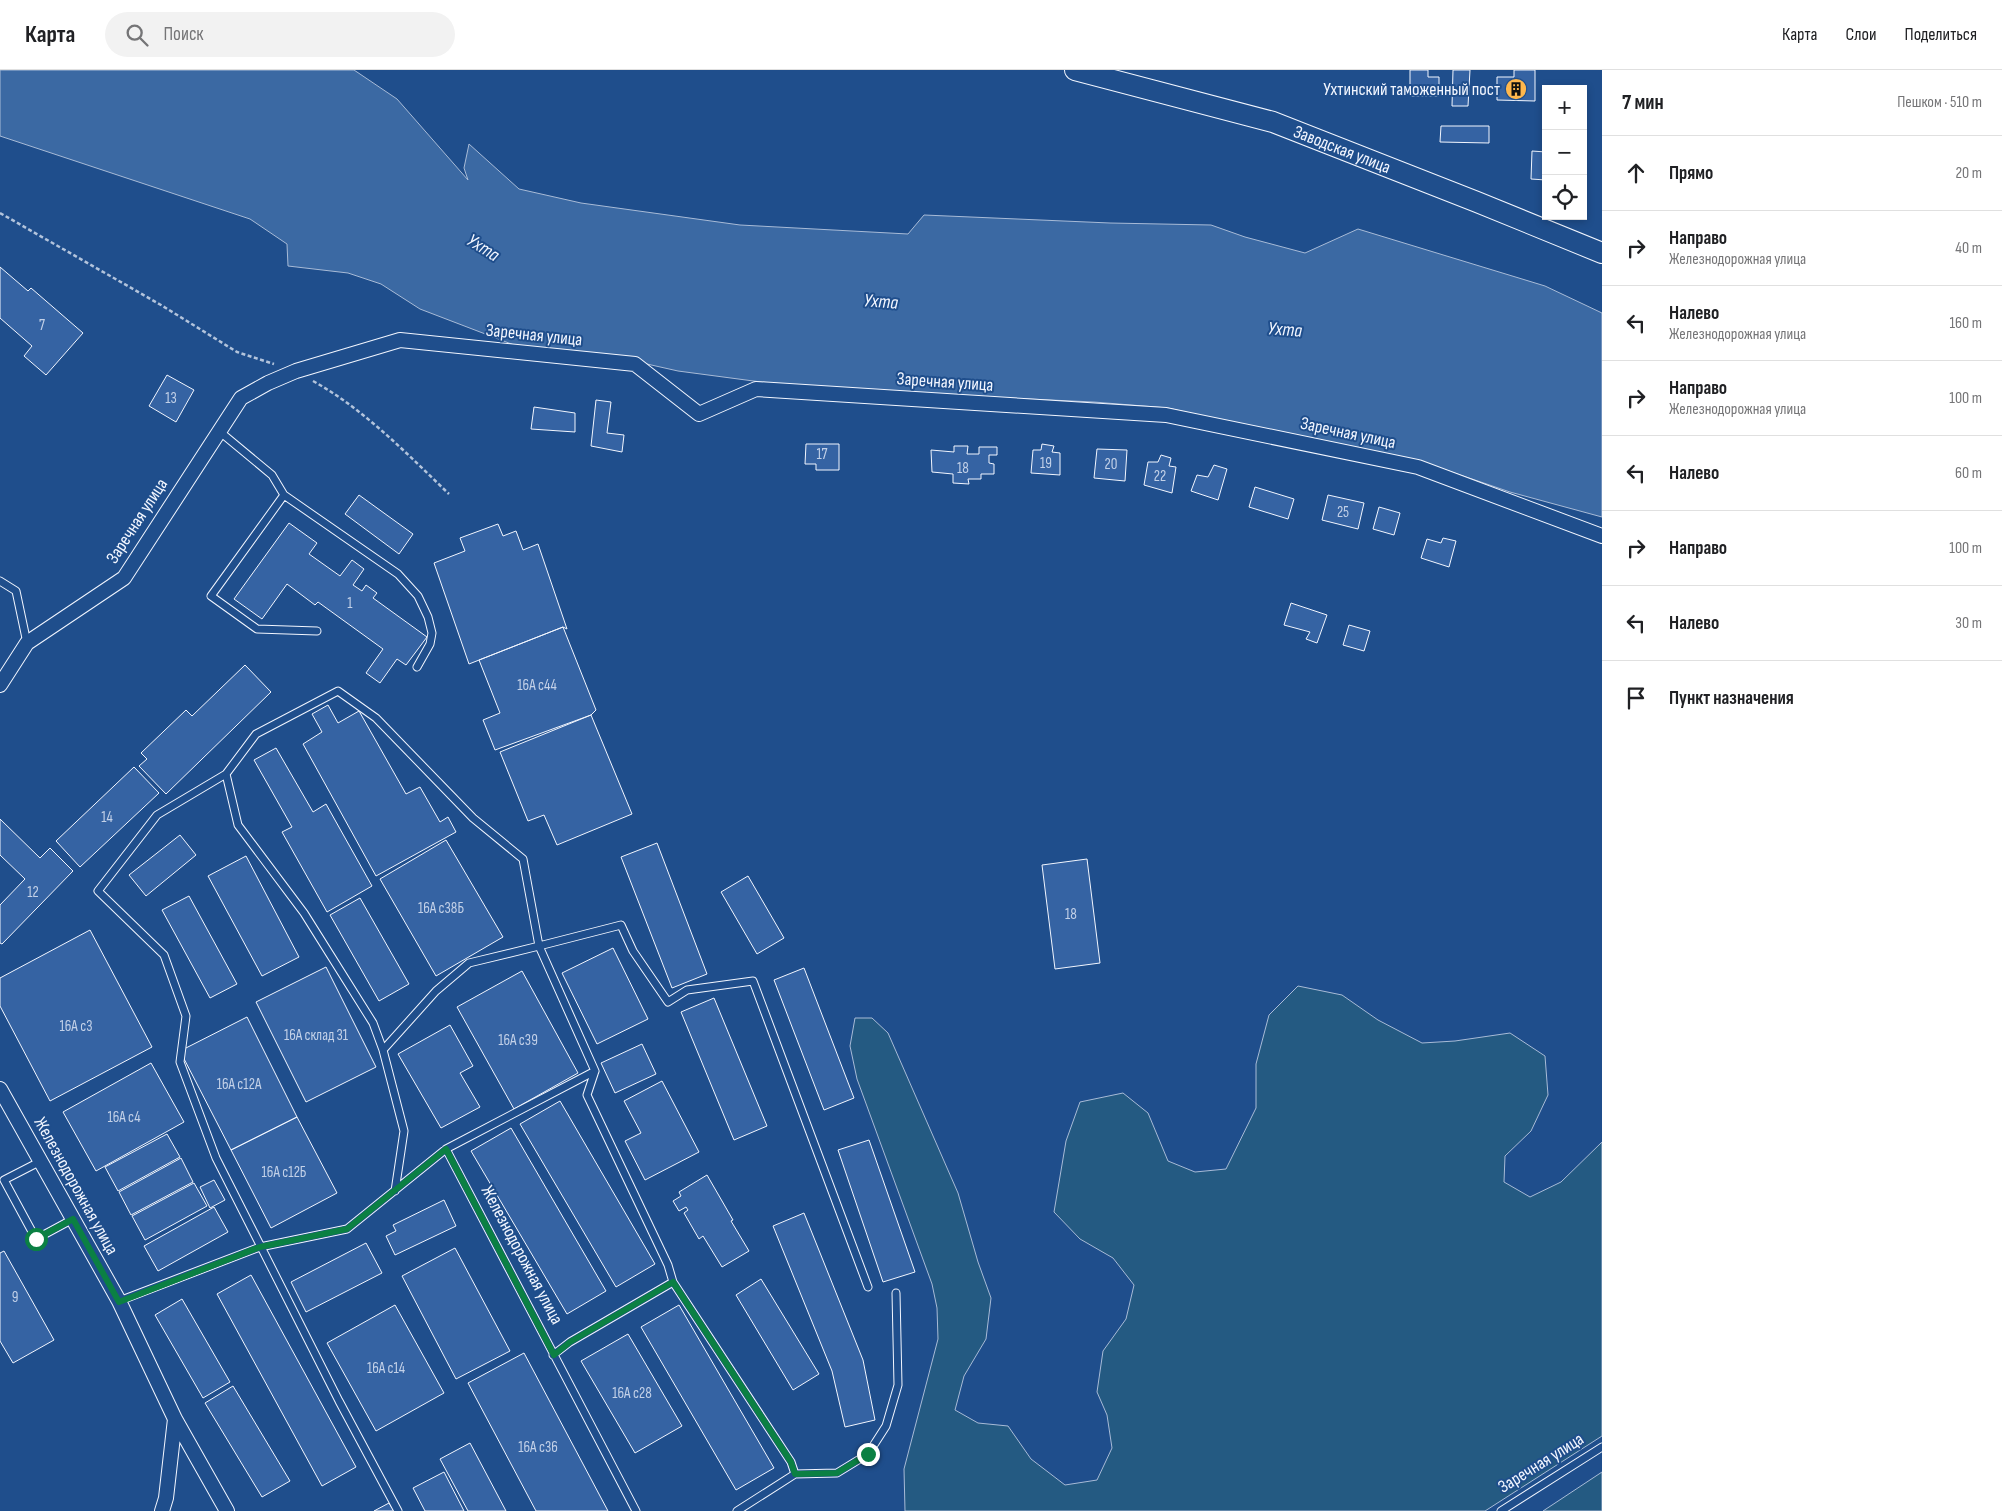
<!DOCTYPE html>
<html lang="ru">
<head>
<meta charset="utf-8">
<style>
	body { margin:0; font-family:"Sofia Sans Condensed",sans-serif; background:#f2f2f2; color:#202124 }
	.controls { position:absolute; right:15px; top:15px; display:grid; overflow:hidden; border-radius:0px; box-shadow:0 2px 8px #0003 }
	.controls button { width:45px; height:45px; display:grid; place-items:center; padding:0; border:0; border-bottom:1px solid #e0e0e0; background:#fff; color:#202124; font:25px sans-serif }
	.stop { position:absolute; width:15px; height:15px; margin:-11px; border:4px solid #0b8043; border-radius:50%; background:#fff }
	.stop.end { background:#0b8043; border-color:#fff; box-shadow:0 1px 5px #0008 }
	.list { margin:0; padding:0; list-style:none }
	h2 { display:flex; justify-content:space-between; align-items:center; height:65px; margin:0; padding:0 20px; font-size:21px }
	h2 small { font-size:16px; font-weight:400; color:#757577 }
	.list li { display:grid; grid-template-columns:32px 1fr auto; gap:15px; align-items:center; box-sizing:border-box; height:75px; padding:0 20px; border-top:1px solid #e0e0e0 }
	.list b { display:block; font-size:19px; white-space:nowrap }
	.list p { margin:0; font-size:16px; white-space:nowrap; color:#757577 }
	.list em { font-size:16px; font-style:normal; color:#757577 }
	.icon { flex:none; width:28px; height:28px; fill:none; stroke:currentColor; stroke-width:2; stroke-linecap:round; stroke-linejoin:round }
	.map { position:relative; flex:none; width:1602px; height:1441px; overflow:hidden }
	header { display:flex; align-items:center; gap:30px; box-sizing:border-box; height:70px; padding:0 25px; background:#fff; border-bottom:1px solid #e0e0e0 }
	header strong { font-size:24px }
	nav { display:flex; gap:28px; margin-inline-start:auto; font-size:18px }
	.search { width:350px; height:45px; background:#f2f2f2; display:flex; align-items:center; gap:12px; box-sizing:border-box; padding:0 18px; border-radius:28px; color:#757577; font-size:19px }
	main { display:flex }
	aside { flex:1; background:#fff }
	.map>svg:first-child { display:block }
</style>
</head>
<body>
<header>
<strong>Карта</strong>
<div class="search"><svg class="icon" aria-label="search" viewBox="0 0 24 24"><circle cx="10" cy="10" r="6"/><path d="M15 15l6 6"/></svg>Поиск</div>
<nav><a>Карта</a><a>Слои</a><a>Поделиться</a></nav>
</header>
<main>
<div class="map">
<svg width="1602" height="1441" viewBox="0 0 1602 1441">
	<rect width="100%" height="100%" fill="#1f4e8c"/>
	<path fill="#245a82" stroke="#a8bbd7" d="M1298,916L1342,925L1378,950L1422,973L1455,971L1510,963L1545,986L1548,1025L1531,1061L1505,1086L1504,1112L1530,1127L1561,1112L1602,1072V1366L1485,1441H905L904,1399L938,1269L937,1238L932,1214L857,1009L850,976L855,948H872L888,963L958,1123L978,1192L991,1228L986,1269L964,1306L955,1340L978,1353L1008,1356L1031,1389L1065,1415L1097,1410L1112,1378L1107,1345L1097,1322L1103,1281L1126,1249L1134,1215L1113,1188L1080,1169L1054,1142L1066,1071L1080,1032L1123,1023L1148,1043L1168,1091L1195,1102L1226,1099L1256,1038V994L1269,945Z
		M1602,1402V1441H1543Z"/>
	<path fill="#3b69a3" stroke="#a8bbd7" d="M0,0H354L397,29L468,110L464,98L469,74L519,119L581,133L740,155L908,164L924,145L1110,153L1211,155L1245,167L1305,183L1358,159L1545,216L1602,243V447L1510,422L1437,397L1369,380L1255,358L1168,338L1094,332L877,322L761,312L678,301L607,285L514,275L420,239L381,214L348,203L288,196L287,174L250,149L0,66Z"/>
	<path fill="#3563a3" stroke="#f2f6ff" d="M1410,0H1428V7H1439V26H1410Z
		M1453,0H1470L1468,36H1452Z
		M1514,0H1535V31L1497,30V7H1514Z
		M1441,56H1489V73L1440,72Z
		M1532,81L1546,82V110L1531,109Z
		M0,197L28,221L31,218L83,263L46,305L24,286L32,276L0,248Z
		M167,305L194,320L176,352L149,336Z
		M596,330L611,332L607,363L624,365L622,382L591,376Z
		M534,337L575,343V362L531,359Z
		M806,374H839V400H816V394H805Z
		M1042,374L1054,376L1052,382L1060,383V405L1031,403L1033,380H1041Z
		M954,376H968L967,384H979V377H997V385H989V393L994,394V404H981V409H968L969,414L953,413V404L932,402L931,380L954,382Z
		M1097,379L1127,380L1125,411L1094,408Z
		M1161,385L1171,388L1169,396L1176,397L1172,423L1144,415L1148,392H1158Z
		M1214,395L1227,399L1218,430L1191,421L1197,405L1208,407Z
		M1255,417L1294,429L1288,449L1249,437Z
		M359,425L413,464L399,484L345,444Z
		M1328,425L1364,433L1358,459L1322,450Z
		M1379,437L1400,443L1394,465L1373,459Z
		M289,453L317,473L309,484L340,506L352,490L364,499L353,515L362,521L366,515L377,523L373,528L427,567L406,595L397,589L380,613L366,603L383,579L318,532L315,535L287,514L262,549L234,529Z
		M498,454L503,466L516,461L523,480L538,474L567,559L563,557L469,594L434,493L465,481L460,468Z
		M1443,468L1456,471L1449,497L1421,488L1427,469L1441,473Z
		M1291,533L1327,545L1317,573L1306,569L1310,562L1284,555Z
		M1349,555L1370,561L1364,581L1343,575Z
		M563,557L596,640L591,645L495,680L483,650L500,643L479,590Z
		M245,595L271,622L166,724L139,696L147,689L141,683L186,640L192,646Z
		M328,635L338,653L359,641L406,724L420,717L440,752L448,747L456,762L376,806L303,674L322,662L312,644Z
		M591,645L632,744L557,775L544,745L528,751L500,682Z
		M276,678L313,742L326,734L372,816L327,842L282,762L292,757L254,690Z
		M134,697L159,723L80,797L56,771Z
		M0,749L40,788L50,778L73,801L2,874L0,873V835L25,809L0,785Z
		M180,765L196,785L146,826L129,805Z
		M446,770L503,867L436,906L380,809Z
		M657,773L707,904L672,918L621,787Z
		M246,786L299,887L262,906L208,806Z
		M1087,789L1100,893L1055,899L1042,795Z
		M748,806L784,868L757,884L721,822Z
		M189,826L237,914L210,928L162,840Z
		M360,828L409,914L379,931L330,845Z
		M90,860L152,977L50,1031L0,936V908Z
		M613,878L648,949L597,974L562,903Z
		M326,897L376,997L306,1032L256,932Z
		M804,898L854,1028L824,1040L774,910Z
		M522,901L578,1003L514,1039L457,937Z
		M714,928L767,1056L734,1070L681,942Z
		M247,947L297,1047L231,1080L180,981Z
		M450,955L473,996L460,1003L480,1037L441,1058L398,984Z
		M642,974L656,1004L615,1023L601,993Z
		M151,993L184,1052L96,1101L63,1042Z
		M662,1011L699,1082L645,1110L625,1071L641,1063L624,1031Z
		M560,1031L655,1194L616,1217L520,1054Z
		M297,1047L337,1123L271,1158L231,1080Z
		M511,1058L606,1221L567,1244L471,1081Z
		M167,1064L180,1087L118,1121L105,1097Z
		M869,1070L915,1202L883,1212L838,1080Z
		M181,1088L193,1112L131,1145L119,1122Z
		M707,1105L733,1150L731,1151L749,1181L722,1197L703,1166L699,1169L684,1143L688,1140L686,1137L679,1141L673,1131L681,1126L679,1122Z
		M214,1110L225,1130L210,1138L200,1117Z
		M194,1113L207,1136L145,1170L132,1146Z
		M444,1130L456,1156L395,1185L386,1166L396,1161L393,1155Z
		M214,1137L228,1162L158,1201L144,1176Z
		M804,1143L863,1290L875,1350L845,1357L832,1301L773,1156Z
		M366,1173L382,1203L306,1242L291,1212Z
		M455,1178L510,1281L456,1309L402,1206Z
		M4,1181L54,1270L13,1293L0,1271V1183Z
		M251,1205L356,1397L322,1416L217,1224Z
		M761,1209L819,1304L793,1320L736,1225Z
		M182,1229L230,1312L203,1328L155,1245Z
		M395,1235L444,1323L376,1361L327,1273Z
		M679,1235L774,1398L736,1420L641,1257Z
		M628,1264L682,1356L635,1383L581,1291Z
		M524,1283L608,1441H536L468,1313Z
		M233,1316L290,1411L262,1427L205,1333Z
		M470,1373L506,1441H468L440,1389Z
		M444,1402L464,1441H425L413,1418Z
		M389,1433L394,1441H374Z"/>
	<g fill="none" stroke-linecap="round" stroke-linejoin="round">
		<g stroke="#f2f6ff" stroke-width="9">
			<path id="lane" d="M219,361L272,405L284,425L398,504L418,526L428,547L432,563L430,574L417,597
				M284,425L211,526L257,559L317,561
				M0,511L16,521L27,573
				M226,704L157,745L98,821L164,885L186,946L180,992L216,1088L339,1331L398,1441
				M595,1001L587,1025L668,1195L673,1212
				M446,1079L636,1441
				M41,1091L4,1110L36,1169L73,1149
				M395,1121L404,1061L383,980L373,953L304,843L238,755L226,704L256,664L338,621L376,648L473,748L523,789L539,876L621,855L633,881L668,932L687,920L753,911L868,1217
				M119,1231L260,1177L347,1159L446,1079L595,1001L539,876L469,893L436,921L383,980
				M553,1285L570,1272L673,1212L791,1392L795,1404L737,1441
				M795,1404L837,1403L868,1384L886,1356L898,1315L896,1223
				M1501,1441L1602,1377"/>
		</g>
		<g stroke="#f2f6ff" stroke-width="16">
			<path id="street" d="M0,615L27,573L124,508L241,328L268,313L296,301L400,270L635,294L699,344L756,319L1166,345L1418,397L1602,466
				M0,1019L119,1231L175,1349L227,1441
				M162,1441L166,1428L175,1349"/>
		</g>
		<g stroke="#f2f6ff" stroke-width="22">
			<g id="secondary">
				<path id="s1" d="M1075,0L1273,52L1477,132L1602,183"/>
			</g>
		</g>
		<path stroke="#b3c4dc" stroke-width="2.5" stroke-dasharray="4 2.5" stroke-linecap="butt" d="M0,143L161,235L237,282L274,294
			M313,311C365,340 406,383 449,424"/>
		<use href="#lane" stroke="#1f4e8c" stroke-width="7"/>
		<use href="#street" stroke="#1f4e8c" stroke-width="14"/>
		<use href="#secondary" stroke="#1f4e8c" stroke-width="20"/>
	</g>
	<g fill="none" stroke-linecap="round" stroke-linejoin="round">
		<path stroke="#0b8043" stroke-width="6" d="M36,1169L73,1149L119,1232L260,1177L347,1159L446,1079L554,1285L570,1272L673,1212L791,1392L795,1404L837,1403L868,1384"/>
	</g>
	<defs>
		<g id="building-disc" transform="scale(1.125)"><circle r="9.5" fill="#ffb74d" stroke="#1f4e8c"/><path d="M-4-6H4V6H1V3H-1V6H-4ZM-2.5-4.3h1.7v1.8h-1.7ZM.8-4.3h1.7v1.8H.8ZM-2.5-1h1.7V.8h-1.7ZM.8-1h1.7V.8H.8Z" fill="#111"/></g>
	</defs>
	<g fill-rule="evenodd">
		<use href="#building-disc" x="1516" y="19"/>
	</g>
	<g text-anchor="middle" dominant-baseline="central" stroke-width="4" stroke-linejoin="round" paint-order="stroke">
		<g font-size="15" fill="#c3d1e8">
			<text x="42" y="255">7</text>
			<text x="171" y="328">13</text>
			<text x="822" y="384">17</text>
			<text x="1046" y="393">19</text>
			<text x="1111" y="394">20</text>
			<text x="963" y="398">18</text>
			<text x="1160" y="406">22</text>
			<text x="1343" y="442">25</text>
			<text x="350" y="533">1</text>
			<text x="537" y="615">16А с44</text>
			<text x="107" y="747">14</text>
			<text x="33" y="822">12</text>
			<text x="441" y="838">16А с38Б</text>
			<text x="1071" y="844">18</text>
			<text x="76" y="956">16А с3</text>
			<text x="316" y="965">16А склад 31</text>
			<text x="518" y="970">16А с39</text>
			<text x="239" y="1014">16А с12А</text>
			<text x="124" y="1047">16А с4</text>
			<text x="284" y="1102">16А с12Б</text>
			<text x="15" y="1227">9</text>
			<text x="386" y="1298">16А с14</text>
			<text x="632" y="1323">16А с28</text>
			<text x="538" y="1377">16А с36</text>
		</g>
		<g font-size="18" fill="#f2f6ff" stroke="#1f4e8c" text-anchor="end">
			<text x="1500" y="19">Ухтинский таможенный пост</text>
		</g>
		<g font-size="18" fill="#f2f6ff" stroke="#1f4e8c">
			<text stroke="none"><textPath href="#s1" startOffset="279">Заводская улица</textPath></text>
			<text transform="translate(534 265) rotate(6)">Заречная улица</text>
			<text transform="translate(945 312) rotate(4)">Заречная улица</text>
			<text transform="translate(1348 363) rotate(12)">Заречная улица</text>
			<text transform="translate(137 451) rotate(-57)">Заречная улица</text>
			<text transform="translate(76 1116) rotate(61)">Железнодорожная улица</text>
			<text transform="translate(522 1185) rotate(62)">Железнодорожная улица</text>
			<text transform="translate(1541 1393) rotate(-32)">Заречная улица</text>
		</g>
		<g font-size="19" font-style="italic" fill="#f2f6ff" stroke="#1f4e8c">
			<text transform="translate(483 178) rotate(32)">Ухта</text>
			<text transform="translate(881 232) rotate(4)">Ухта</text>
			<text transform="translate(1285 260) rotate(4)">Ухта</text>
		</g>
	</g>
</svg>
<div class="controls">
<button>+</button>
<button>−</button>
<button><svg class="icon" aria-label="locate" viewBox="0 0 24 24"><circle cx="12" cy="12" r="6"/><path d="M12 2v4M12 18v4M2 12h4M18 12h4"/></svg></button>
</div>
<div class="stop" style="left:36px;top:1169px"></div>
<div class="stop end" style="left:868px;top:1384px"></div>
</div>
<aside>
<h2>7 мин<small>Пешком · 510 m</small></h2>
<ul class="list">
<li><svg class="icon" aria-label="ahead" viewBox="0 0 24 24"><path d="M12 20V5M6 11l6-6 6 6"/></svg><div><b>Прямо</b></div><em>20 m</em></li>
<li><svg class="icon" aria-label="right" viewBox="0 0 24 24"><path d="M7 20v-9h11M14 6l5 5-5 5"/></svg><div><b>Направо</b><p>Железнодорожная улица</p></div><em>40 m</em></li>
<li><svg class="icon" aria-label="left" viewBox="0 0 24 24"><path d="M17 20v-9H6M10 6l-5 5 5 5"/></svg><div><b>Налево</b><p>Железнодорожная улица</p></div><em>160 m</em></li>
<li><svg class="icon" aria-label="right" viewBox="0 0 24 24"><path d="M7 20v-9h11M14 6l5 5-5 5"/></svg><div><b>Направо</b><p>Железнодорожная улица</p></div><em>100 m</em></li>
<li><svg class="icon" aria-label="left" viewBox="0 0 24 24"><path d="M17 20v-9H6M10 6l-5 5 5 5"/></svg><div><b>Налево</b></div><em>60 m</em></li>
<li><svg class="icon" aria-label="right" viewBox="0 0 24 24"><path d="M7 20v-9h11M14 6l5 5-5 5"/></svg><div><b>Направо</b></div><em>100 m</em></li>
<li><svg class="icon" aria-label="left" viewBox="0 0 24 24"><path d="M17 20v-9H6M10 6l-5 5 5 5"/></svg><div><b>Налево</b></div><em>30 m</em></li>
<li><svg class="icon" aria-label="arrive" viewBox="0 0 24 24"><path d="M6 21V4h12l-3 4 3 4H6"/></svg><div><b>Пункт назначения</b></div></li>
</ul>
</aside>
</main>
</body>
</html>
